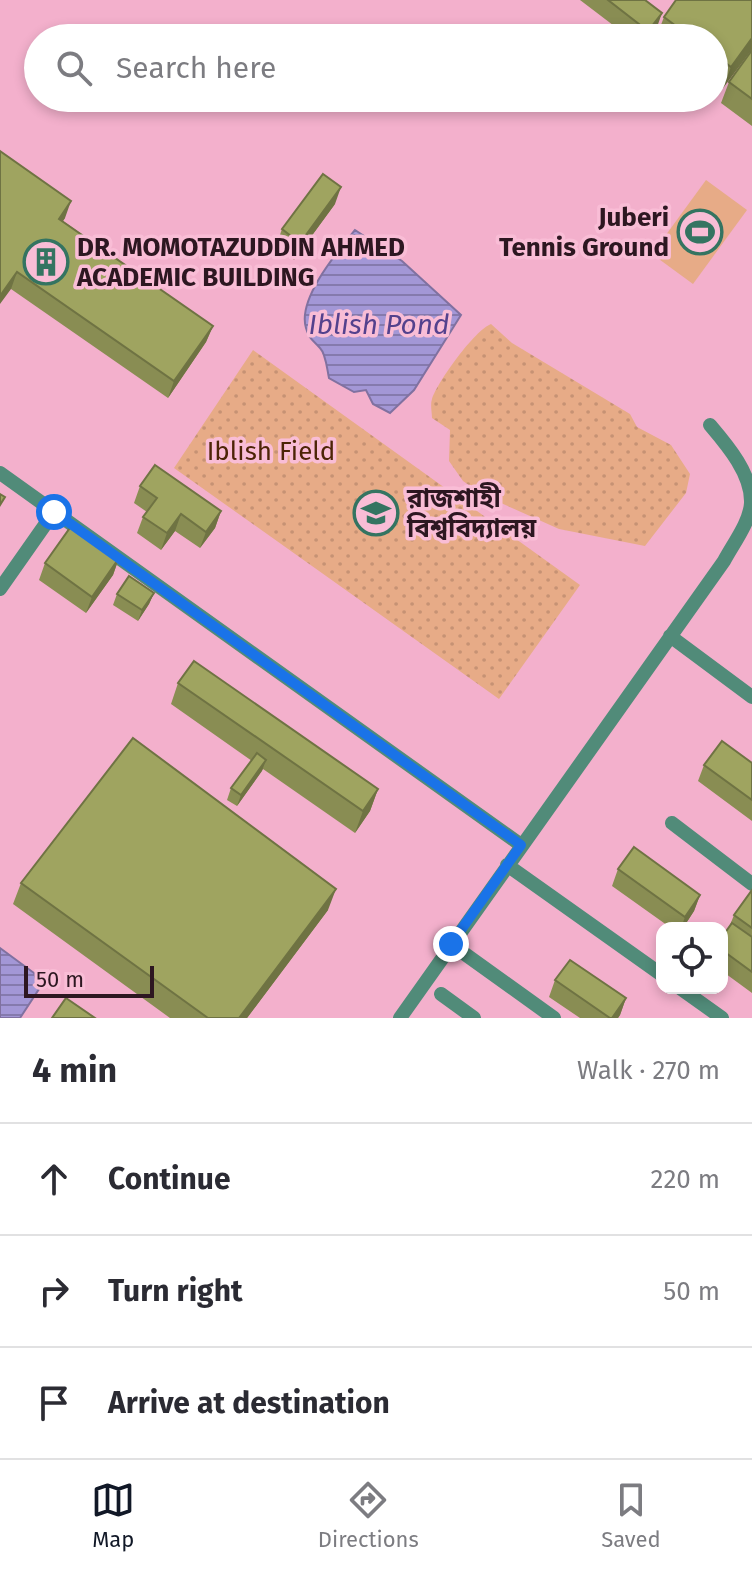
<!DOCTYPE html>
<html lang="en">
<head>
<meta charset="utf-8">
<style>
	body { margin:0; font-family:"Fira Sans","Noto Sans Bengali",sans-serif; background:#f7f7f7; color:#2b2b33 }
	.controls { position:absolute; right:24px; bottom:24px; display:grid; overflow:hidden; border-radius:16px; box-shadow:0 4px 12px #0003 }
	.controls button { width:72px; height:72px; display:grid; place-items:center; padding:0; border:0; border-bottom:2px solid #e1e1e2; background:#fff; color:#2b2b33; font:40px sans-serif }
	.scale { position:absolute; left:24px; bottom:20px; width:130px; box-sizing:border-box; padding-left:8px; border:4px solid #2d1721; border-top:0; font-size:22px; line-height:28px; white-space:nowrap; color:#2d1721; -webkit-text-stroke:6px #f9bdd6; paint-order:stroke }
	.stop { position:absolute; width:24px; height:24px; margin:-18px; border:6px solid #1a73e8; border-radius:50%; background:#fff }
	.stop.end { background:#1a73e8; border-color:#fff; box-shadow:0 2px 8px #0008 }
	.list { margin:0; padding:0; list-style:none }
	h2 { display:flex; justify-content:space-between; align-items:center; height:104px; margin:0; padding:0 32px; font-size:34px }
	h2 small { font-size:26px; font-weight:400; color:#7c7c81 }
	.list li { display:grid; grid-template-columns:52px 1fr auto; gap:24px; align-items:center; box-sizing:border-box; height:112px; padding:0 32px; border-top:2px solid #e1e1e2 }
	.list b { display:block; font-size:30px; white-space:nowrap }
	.list em { font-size:26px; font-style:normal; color:#7c7c81 }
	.icon { flex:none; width:44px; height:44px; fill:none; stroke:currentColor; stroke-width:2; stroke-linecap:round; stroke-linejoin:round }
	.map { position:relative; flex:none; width:752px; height:1018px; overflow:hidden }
	.search { position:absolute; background:#fff; box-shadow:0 4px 12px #0003; left:24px; right:24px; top:24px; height:88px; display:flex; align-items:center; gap:20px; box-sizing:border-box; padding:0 28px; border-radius:44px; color:#7c7c81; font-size:30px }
	.sheet { height:440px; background:#fff }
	nav { display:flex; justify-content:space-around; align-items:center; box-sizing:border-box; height:112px; border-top:2px solid #e1e1e2; background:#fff; font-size:22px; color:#7c7c81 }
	nav a { display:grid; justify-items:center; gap:4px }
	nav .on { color:#111827 }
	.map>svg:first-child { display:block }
</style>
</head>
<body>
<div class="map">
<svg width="752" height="1018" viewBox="0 0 752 1018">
	<defs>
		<pattern id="grass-dots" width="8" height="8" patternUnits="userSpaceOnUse" patternTransform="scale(2)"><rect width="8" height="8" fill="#e7ab87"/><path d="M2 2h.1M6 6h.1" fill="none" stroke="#c69274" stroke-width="1.8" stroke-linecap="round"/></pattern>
		<pattern id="water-rules" width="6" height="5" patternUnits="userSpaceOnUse" patternTransform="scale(2)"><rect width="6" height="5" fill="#a397d6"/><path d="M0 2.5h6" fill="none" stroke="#857aad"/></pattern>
	</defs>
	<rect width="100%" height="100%" fill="#f9bdd6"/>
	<path fill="#f3b0cc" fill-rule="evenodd" d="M0,0H752V1018H0ZM38,38H714V98H38ZM662,928H722V988H662Z"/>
	<path fill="url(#grass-dots)" d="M491,324L512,343L630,414L637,427L671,445L690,474L686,493L645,546L559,529L483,495L463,481L449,461L450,430L432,418C432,412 430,405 432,399C438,381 475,330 491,324Z
		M253,350L580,585L499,699L174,468Z"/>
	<path fill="#e7ab87" d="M706,180L747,210L693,284L652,254Z"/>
	<path fill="url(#water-rules)" stroke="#8071a0" stroke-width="2" d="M355,230L402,261L461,315L414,390L390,413L373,404L366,390L354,392L329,378C327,369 326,354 320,348C313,340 309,339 306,328C297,299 338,251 355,230Z
		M0,948L34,973L39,989L20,1018H0Z"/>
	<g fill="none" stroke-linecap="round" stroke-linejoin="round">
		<path stroke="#518b79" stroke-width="14" d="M0,473L521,845
			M0,589L54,512
			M670,636L752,697
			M672,823L752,884
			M507,865L662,975
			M451,944L554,1018
			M680,988L722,1018
			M441,994L474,1018
			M400,1018L724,561C733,544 750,522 751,503C752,474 727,445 710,425"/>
	</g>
	<path fill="#898d53" d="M580,0H645L656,30L649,38H630Z
		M752,0V49L723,88L714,82V38H656L664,17Z
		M752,50V126L721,103L729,82Z
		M0,151L65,218L63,221L213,326L206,342L168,398L11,289Z
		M335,204L294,260L276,246L282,229Z
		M140,486L221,511L215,528L200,548L175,531L161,550L137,533L143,517L147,512L134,503Z
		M119,558L113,575L86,613L39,580L45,563Z
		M154,593L149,604L138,621L113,605L117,594Z
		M178,683L378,789L370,811L355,833L263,769L237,806L227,800L231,788L252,761L171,704Z
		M752,763V821L698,781L704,765Z
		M618,869L700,895L694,911L683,928H671L612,886Z
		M21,883L328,910L247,1018H170L13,904Z
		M752,890V993L722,971V937L730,925L734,915Z
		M555,980L626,998L620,1015L618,1018H580L549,997Z"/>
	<path fill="#6f7343" d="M662,13L656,30L649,38H646L648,31Z
		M752,38V49L723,88L731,67Z
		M341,187L335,204L294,260L300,243Z
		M71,201L65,218L53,235L59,219Z
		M17,272L11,289L0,304V296Z
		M213,326L206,342L168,398L174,381Z
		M221,511L215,528L200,548L206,532Z
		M181,514L175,531L161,550L167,533Z
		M119,558L113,575L86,613L92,597Z
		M154,593L149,604L138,621L142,610Z
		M266,760L262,771L237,806L241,795Z
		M378,789L370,811L355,833L363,811Z
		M336,889L328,910L247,1018H239Z
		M700,895L694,911L683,928H681L685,917Z
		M626,998L620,1015L618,1018H612Z"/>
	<path fill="#9fa460" stroke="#6f7343" stroke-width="2" d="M608,0H645L662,13L648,31Z
		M676,0H752V38L731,67L714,54V38H692L664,17Z
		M752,50V99L729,82Z
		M0,151L71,201L59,219L213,326L174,381L17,272L0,296Z
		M323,174L341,187L300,243L282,229Z
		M155,465L221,511L206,532L181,514L167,533L143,517L157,498L140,486Z
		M0,494L5,497L0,505Z
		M72,525L119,558L92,597L45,563Z
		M129,576L154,593L142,610L117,594Z
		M194,661L378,789L363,811L178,683Z
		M133,738L336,889L239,1018H208L21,883Z
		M722,741L752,763V800L704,765Z
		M257,753L266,760L241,795L231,788Z
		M634,847L700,895L685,917L618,869Z
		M752,890V928L734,915Z
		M732,923L752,937V972L722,950V937Z
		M570,960L626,998L612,1018H610L555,980Z
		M66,998L95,1018H52Z"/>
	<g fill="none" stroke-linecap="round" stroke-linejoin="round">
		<path stroke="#1a73e8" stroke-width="10" d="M54,512L521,845L451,944"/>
	</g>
	<defs>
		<g id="stadium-ring" transform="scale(2.3)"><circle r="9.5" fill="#f9bdd6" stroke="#347461" stroke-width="1.5"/><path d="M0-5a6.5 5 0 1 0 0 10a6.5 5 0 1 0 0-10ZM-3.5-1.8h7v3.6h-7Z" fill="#347461"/></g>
		<g id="building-ring" transform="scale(2.3)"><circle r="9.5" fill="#f9bdd6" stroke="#347461" stroke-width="1.5"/><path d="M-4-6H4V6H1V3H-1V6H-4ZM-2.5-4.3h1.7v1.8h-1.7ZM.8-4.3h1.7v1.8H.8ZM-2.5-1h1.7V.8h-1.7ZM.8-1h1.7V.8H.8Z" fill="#347461"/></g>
		<g id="university-ring" transform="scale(2.3)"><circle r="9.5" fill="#f9bdd6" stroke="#347461" stroke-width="1.5"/><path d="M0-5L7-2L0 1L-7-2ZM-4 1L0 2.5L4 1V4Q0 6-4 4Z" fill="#347461"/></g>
	</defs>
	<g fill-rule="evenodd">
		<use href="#stadium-ring" x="700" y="232"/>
		<use href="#building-ring" x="46" y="262"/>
		<use href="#university-ring" x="376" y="513"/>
	</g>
	<g text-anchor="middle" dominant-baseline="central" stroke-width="7" stroke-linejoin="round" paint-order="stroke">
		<g font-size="26" font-weight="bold" fill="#2d1721" stroke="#f9bdd6" text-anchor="start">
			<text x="669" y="217" text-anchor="end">Juberi<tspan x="669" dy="30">Tennis Ground</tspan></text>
			<text x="77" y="247">DR. MOMOTAZUDDIN AHMED<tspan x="77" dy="30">ACADEMIC BUILDING</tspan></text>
			<text x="407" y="498">রাজশাহী<tspan x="407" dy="30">বিশ্ববিদ্যালয়</tspan></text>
		</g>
		<g font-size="26" fill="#4c2406" stroke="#f9bdd6">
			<text x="271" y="451">Iblish Field</text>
		</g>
		<g font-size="28" font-style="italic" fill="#54418d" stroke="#f9bdd6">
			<text x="379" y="324">Iblish Pond</text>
		</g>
	</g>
</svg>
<div class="controls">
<button><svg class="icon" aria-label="locate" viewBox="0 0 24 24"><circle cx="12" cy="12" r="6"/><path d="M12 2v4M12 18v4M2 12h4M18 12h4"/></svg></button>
</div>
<div class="scale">50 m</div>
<div class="stop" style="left:54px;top:512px"></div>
<div class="stop end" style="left:451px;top:944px"></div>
<div class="search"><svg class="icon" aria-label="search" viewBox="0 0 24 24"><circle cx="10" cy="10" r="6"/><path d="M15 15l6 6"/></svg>Search here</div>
</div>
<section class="sheet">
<h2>4 min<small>Walk · 270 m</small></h2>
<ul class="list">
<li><svg class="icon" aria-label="ahead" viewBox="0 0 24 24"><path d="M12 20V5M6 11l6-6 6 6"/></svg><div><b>Continue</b></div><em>220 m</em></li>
<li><svg class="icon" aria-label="right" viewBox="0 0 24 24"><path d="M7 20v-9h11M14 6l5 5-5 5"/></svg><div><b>Turn right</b></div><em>50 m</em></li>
<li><svg class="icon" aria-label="arrive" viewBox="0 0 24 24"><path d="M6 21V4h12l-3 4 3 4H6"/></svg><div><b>Arrive at destination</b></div></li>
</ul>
</section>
<nav>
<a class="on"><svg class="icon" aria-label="map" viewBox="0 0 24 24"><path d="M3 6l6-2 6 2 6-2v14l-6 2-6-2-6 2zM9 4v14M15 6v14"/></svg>Map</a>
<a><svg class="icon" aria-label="directions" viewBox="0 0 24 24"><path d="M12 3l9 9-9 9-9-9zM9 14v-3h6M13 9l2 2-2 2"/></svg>Directions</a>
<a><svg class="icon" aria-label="saved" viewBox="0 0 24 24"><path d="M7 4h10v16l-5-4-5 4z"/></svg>Saved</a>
</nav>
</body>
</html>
